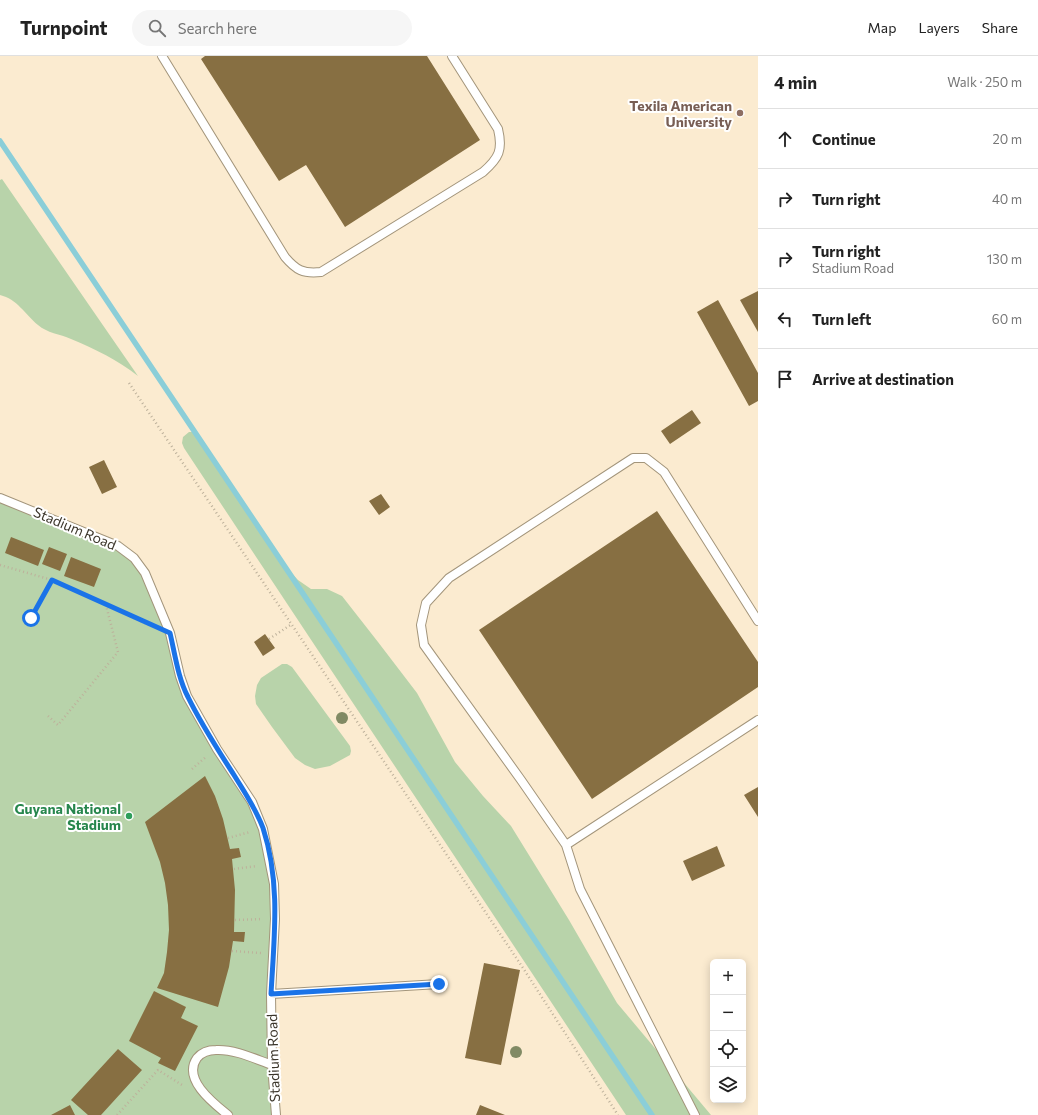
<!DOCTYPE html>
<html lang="en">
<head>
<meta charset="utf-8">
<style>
	body { margin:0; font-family:Commissioner,sans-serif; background:#f6f6f6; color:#222 }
	.controls { position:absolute; right:12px; bottom:12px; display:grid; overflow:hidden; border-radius:6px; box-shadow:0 2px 10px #0003 }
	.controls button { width:36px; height:36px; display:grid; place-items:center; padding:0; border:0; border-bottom:1px solid #e0e0e0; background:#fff; color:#222; font:20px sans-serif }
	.stop { position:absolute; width:12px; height:12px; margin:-9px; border:3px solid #1a73e8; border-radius:50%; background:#fff }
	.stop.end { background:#1a73e8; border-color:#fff; box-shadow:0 1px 4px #0008 }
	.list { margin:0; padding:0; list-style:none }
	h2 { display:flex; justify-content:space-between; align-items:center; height:52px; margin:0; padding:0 16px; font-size:17px }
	h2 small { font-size:13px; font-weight:400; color:#767676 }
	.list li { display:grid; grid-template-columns:26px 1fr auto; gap:12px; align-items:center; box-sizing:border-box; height:60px; padding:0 16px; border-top:1px solid #e0e0e0 }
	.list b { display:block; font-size:15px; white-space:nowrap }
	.list p { margin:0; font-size:13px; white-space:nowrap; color:#767676 }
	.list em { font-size:13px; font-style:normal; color:#767676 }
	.icon { flex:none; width:22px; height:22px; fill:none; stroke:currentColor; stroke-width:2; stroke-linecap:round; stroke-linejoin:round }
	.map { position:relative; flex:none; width:758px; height:1059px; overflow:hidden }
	header { display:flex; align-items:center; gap:24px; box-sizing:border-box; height:56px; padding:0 20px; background:#fff; border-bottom:1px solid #e0e0e0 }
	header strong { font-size:19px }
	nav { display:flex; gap:22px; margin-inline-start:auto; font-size:14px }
	.search { width:280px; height:36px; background:#f6f6f6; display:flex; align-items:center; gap:10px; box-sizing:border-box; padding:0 14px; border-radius:22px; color:#767676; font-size:15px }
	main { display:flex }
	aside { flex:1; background:#fff }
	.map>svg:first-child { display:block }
</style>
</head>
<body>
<header>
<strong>Turnpoint</strong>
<div class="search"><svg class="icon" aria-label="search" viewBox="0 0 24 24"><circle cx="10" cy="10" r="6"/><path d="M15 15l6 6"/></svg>Search here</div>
<nav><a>Map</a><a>Layers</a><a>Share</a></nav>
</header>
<main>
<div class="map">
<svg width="758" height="1059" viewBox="0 0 758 1059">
	<rect width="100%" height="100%" fill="#fbebd0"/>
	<path fill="#b8d3aa" d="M2,123L138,320C118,304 95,293 71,283C60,278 47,277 38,269C25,258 17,243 0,239V124Z
		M189,376H193L199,380L283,508L298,524L311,533H327L342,540L378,586L417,637L455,706L483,740L511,770L569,864L617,947L711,1059H626L184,392L182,387L183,381Z
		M0,442L126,495L151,531L187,640L252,746L271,809V938L276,1059H0Z
		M282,608H287L292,611L350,690L351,695L350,699L330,710L315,713L305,709L295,702L272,671L256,648L255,640L257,629L261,622Z"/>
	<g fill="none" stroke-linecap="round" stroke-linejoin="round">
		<path stroke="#8bced8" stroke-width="5.5" d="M0,85L652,1059"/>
	</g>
	<path fill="#876f42" d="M205,0H427L480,84L345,171L306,109L279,125L201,3Z
		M758,235V276L740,244Z
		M718,244L758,317V345L749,350L697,256Z
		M692,354L701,367L670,388L661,375Z
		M104,404L117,431L102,438L89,411Z
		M381,438L390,451L379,459L369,445Z
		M657,455L758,606V631L592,743L479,574Z
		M11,481L44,494L38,510L5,497Z
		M49,491L67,498L60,515L42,508Z
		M71,501L101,513L94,531L64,520Z
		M265,578L275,592L263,600L254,586Z
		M205,720L215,740L223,763L230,793L239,792L241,801L232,803L235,834L234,876H245L244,886L233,885L229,911L218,951L157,932L164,917L167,896L169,874L168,849L165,827L160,806L145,766Z
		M758,731V761L744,739Z
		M717,790L725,810L692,825L683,805Z
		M484,907L520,914L501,1009L465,1002Z
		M154,935L186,951L181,962L198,970L175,1015L158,1007L161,1002L129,985Z
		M118,993L142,1014L101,1059H88L71,1044Z
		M70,1049L75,1059H51Z
		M480,1049L505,1059H476Z"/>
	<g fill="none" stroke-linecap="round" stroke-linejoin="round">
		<g stroke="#a3957b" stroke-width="10">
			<path id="service" d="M162,0L285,201C296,214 303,218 321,216L483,116C499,102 503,94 498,73L452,0
				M0,442L118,490L134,502L145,517L170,577L180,620L187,640L217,693L252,746L263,773L274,828L275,863L271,938L272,1009L276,1059
				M566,789L758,664
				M271,938L439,928
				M228,1059C213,1047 182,1023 197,1002C202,996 208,994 216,994C235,993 255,1003 272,1009
				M695,1059L580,833L566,789L521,724L424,589L421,569L426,547L449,522L633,402H646L664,416L758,565"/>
		</g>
		<path stroke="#bdb19b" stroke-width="2.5" stroke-dasharray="1 3" stroke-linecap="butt" d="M129,327L523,912L618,1059
			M0,509L52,524L151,570
			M31,562L52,524
			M269,583L292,568
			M48,660L58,669L118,596L106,549
			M192,713L207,700
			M228,782L250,776
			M234,813L257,810
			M235,864L263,863
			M232,895L261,897
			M117,1059L158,1014L182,1029"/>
		<use href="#service" stroke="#fff" stroke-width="8"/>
	</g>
	<g fill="#818a64">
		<circle cx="342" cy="662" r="6"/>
		<circle cx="516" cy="996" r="6"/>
	</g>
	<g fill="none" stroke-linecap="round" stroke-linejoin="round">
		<path stroke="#1a73e8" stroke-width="5" d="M31,562L52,524L170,577C175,598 178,622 188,641C201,668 218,694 234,719C245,737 256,753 263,772C281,827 274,882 271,938L439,928"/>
	</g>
	<circle fill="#8d6e63" stroke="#fff" stroke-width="1.5" cx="740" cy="57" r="4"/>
	<circle fill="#2e9e5b" stroke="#fff" stroke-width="1.5" cx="129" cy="760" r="4"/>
	<g text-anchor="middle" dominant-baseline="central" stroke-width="4" stroke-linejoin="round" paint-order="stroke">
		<g font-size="14" font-weight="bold" fill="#785e54" stroke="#fff" text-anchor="end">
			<text x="732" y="49">Texila American<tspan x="732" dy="16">University</tspan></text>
		</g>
		<g font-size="14" fill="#3c362b" stroke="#fff">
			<text transform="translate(75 472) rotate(23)">Stadium Road</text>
			<text transform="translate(273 1002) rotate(-92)">Stadium Road</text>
		</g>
		<g font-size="14" font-weight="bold" fill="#27864d" stroke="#fff" text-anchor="end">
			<text x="121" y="752">Guyana National<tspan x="121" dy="16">Stadium</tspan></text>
		</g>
	</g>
</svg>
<div class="controls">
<button>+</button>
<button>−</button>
<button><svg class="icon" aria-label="locate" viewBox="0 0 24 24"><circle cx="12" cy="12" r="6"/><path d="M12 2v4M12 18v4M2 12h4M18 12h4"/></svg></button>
<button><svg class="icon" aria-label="layers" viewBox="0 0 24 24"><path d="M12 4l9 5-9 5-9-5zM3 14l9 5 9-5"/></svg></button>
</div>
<div class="stop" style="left:31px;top:562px"></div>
<div class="stop end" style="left:439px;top:928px"></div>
</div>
<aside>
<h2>4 min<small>Walk · 250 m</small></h2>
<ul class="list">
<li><svg class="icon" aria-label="ahead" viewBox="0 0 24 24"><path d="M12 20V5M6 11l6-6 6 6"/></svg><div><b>Continue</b></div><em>20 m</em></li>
<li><svg class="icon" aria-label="right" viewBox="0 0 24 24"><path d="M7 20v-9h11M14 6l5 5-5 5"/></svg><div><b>Turn right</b></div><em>40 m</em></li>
<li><svg class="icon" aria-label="right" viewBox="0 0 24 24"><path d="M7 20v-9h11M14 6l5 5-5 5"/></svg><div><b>Turn right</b><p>Stadium Road</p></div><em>130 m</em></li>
<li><svg class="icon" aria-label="left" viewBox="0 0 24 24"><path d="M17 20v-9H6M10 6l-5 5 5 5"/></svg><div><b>Turn left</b></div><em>60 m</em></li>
<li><svg class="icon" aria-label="arrive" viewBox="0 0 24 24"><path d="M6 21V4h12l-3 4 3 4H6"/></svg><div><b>Arrive at destination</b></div></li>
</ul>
</aside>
</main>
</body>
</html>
